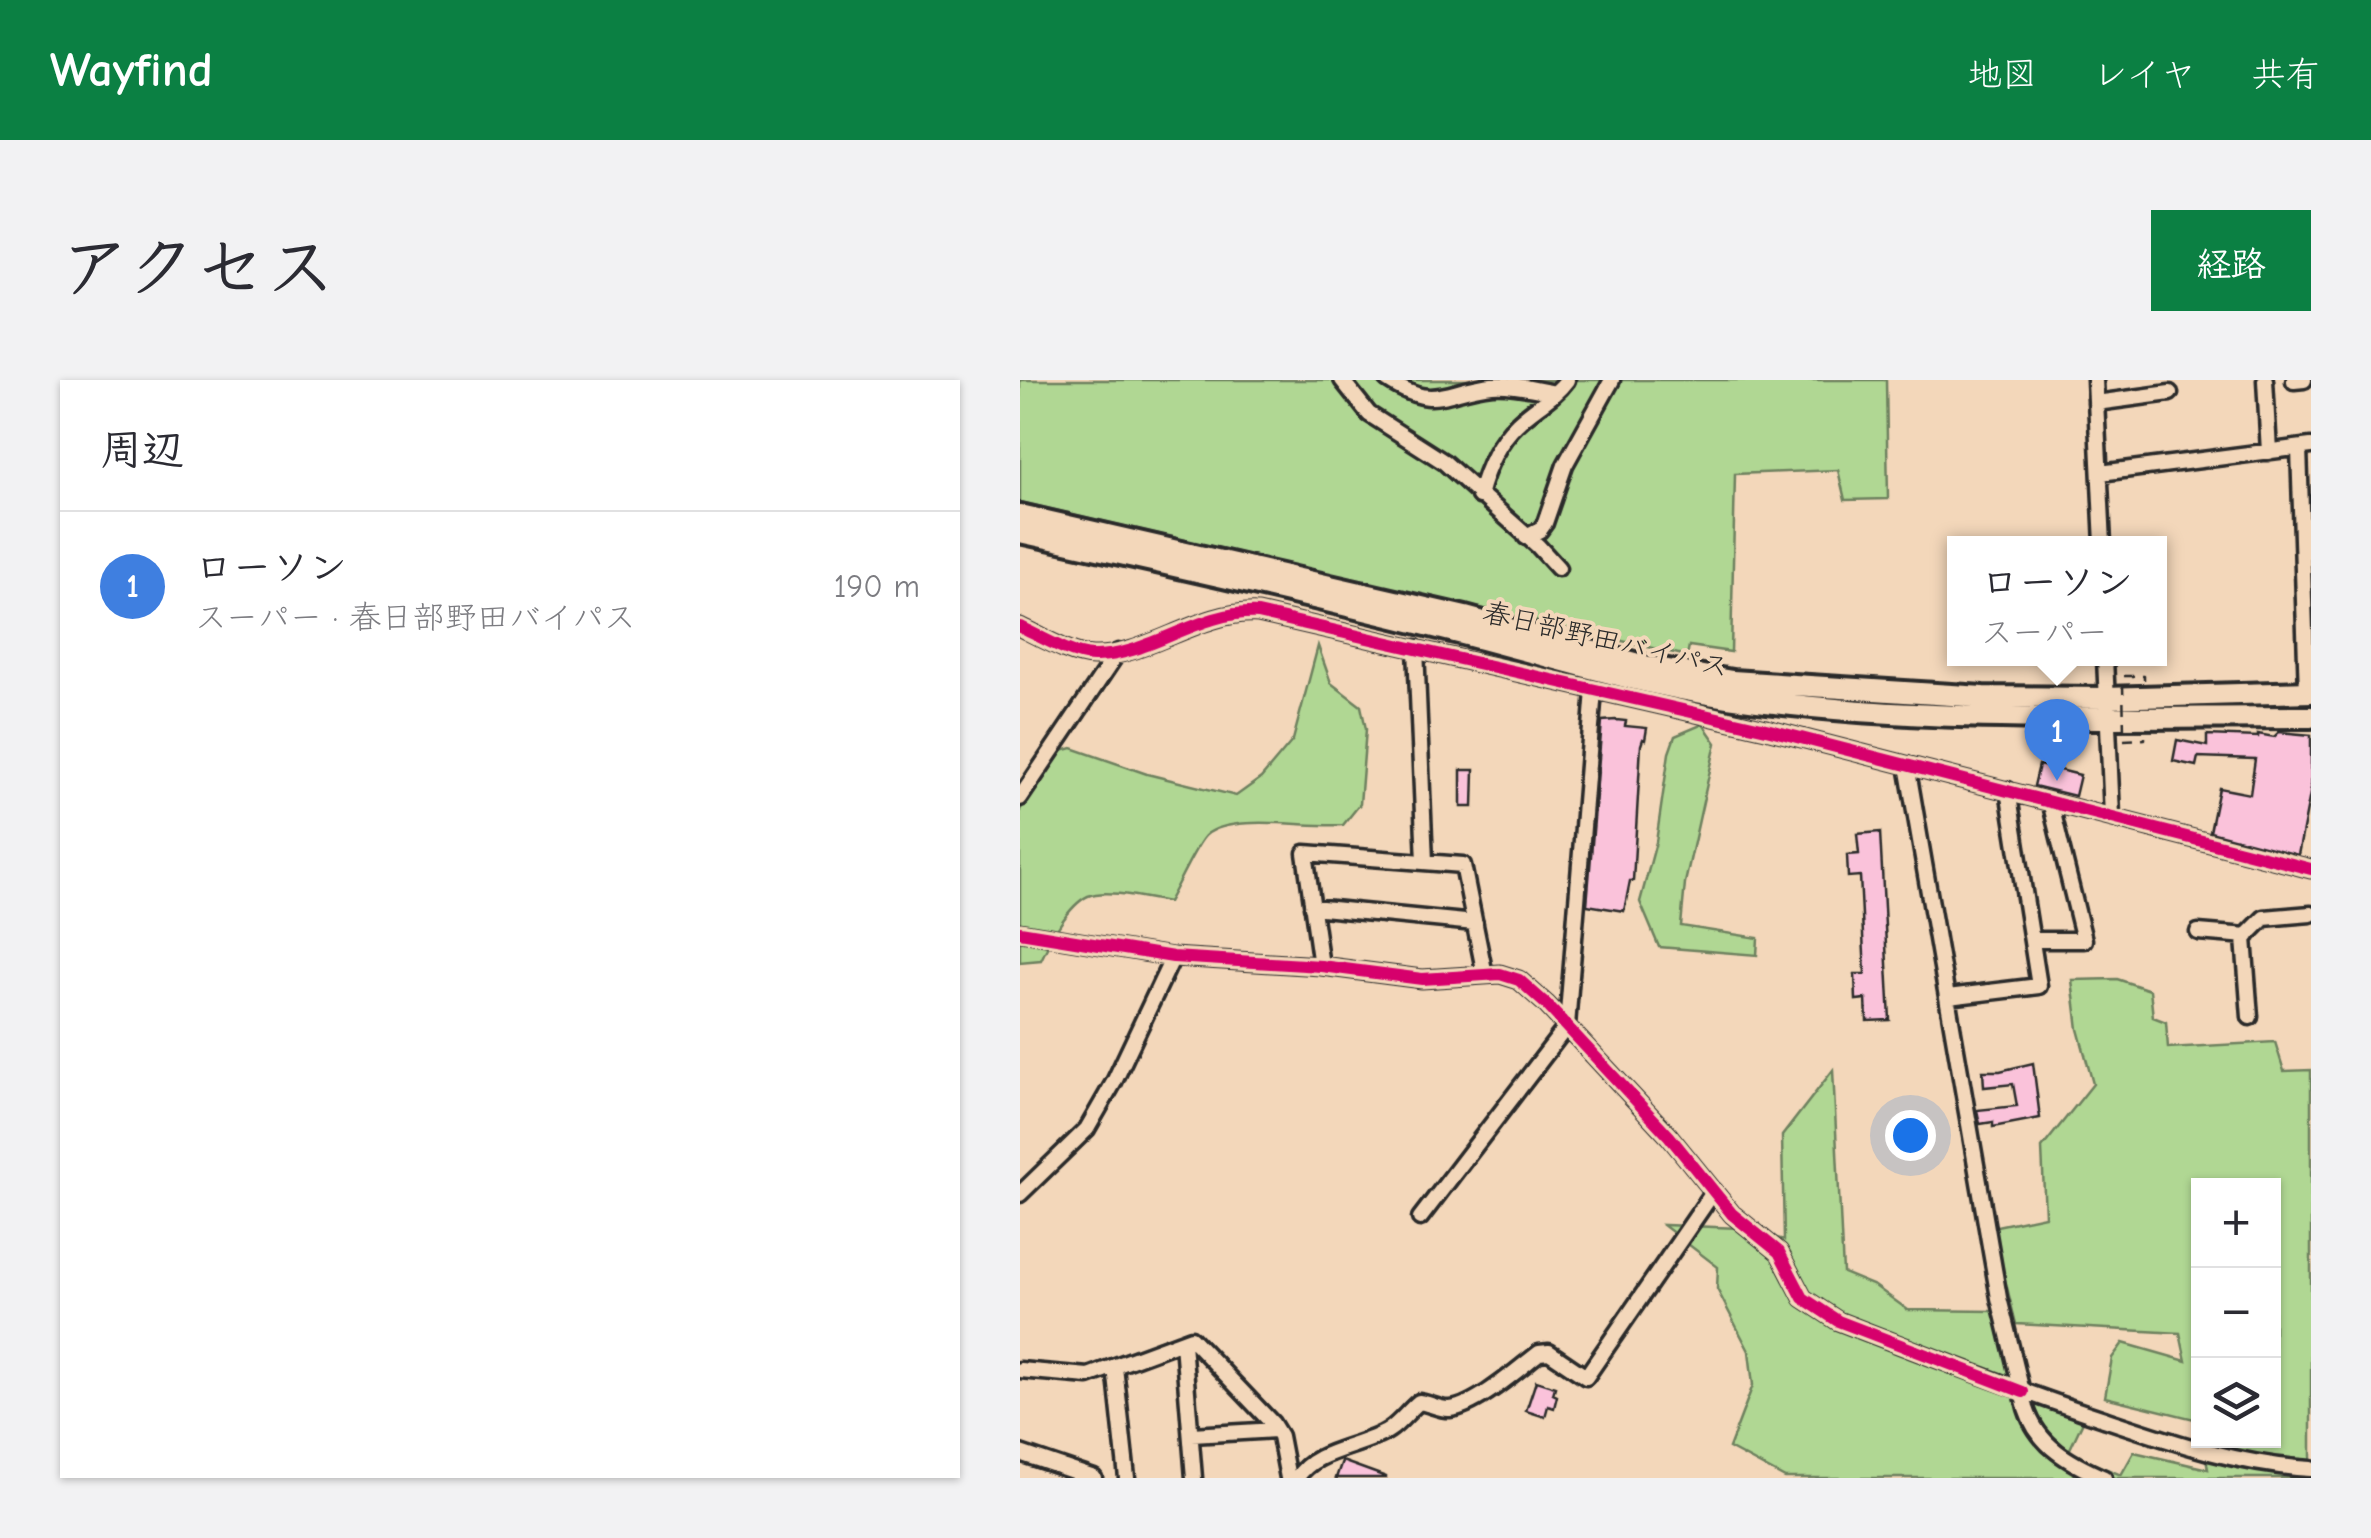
<!DOCTYPE html>
<html lang="ja">
<head>
<meta charset="utf-8">
<style>
	body { margin:0; font-family:"Comic Neue","Klee One",sans-serif; background:#f2f2f3; color:#2b2b33 }
	.controls { position:absolute; right:30px; bottom:30px; display:grid; overflow:hidden; border-radius:0px; box-shadow:0 2px 8px #0004 }
	.controls button { width:90px; height:90px; display:grid; place-items:center; padding:0; border:0; border-bottom:2px solid #e1e1e2; background:#fff; color:#2b2b33; font:50px sans-serif }
	.you { position:absolute; left:890px; top:755px; width:35px; height:35px; margin:-25px; border:8px solid #fff; border-radius:50%; background:#1a73e8; box-shadow:0 0 0 15px #1a73e833 }
	.badge { display:grid; place-items:center; width:65px; height:65px; border-radius:50%; background:#0b8043; color:#fff; font-size:32px; font-weight:700 }
	.pin { position:absolute; translate:-50% -82px; filter:drop-shadow(0 2px 5px #0008) }
	.pin::after { content:''; position:absolute; top:52px; width:35px; height:30px; background:inherit; clip-path:polygon(0 0,100% 0,50% 100%) }
	.popup { position:absolute; left:927px; top:156px; width:220px; height:130px; box-sizing:border-box; display:grid; place-content:center; border-radius:0px; background:#fff; filter:drop-shadow(0 2px 8px #0005); font-size:32px; white-space:nowrap; color:#7c7c81 }
	.popup b { font-size:38px; color:#2b2b33 }
	.popup::after { content:''; position:absolute; left:50%; top:100%; margin-left:-20px; border:20px solid transparent; border-top-color:#fff }
	.list { margin:0; padding:0; list-style:none }
	h2 { display:flex; justify-content:space-between; align-items:center; height:130px; margin:0; padding:0 40px; font-size:42px }
	h2 small { font-size:32px; font-weight:400; color:#7c7c81 }
	.list li { display:grid; grid-template-columns:65px 1fr auto; gap:30px; align-items:center; box-sizing:border-box; height:150px; padding:0 40px; border-top:2px solid #e1e1e2 }
	.list b { display:block; font-size:38px; white-space:nowrap }
	.list p { margin:0; font-size:32px; white-space:nowrap; color:#7c7c81 }
	.list em { font-size:32px; font-style:normal; color:#7c7c81 }
	.icon { flex:none; width:55px; height:55px; fill:none; stroke:currentColor; stroke-width:2; stroke-linecap:round; stroke-linejoin:round }
	.map { position:relative; flex:none; width:1291px; height:1098px; overflow:hidden; border-radius:0px }
	header { display:flex; align-items:center; gap:60px; box-sizing:border-box; height:140px; padding:0 50px; background:#0b8043; color:#fff }
	header strong { font-size:48px }
	nav { display:flex; gap:55px; margin-inline-start:auto; font-size:35px }
	.intro { display:flex; align-items:center; justify-content:space-between; box-sizing:border-box; height:240px; padding:0 60px }
	h1 { margin:0; font-size:70px }
	.button { padding:25px 45px; border-radius:0px; background:#0b8043; color:#fff; font-size:35px; font-weight:700 }
	main { display:flex; gap:60px; padding:0 60px }
	aside { flex:1; background:#fff; border-radius:0px; box-shadow:0 2px 8px #0004 }
	.map>svg:first-child { display:block }
</style>
</head>
<body>
<header>
<strong>Wayfind</strong>
<nav><a>地図</a><a>レイヤ</a><a>共有</a></nav>
</header>
<div class="intro"><h1>アクセス</h1><a class="button">経路</a></div>
<main>
<aside>
<h2>周辺<small></small></h2>
<ul class="list">
<li><span class="badge" style="background:#3f7fe0">1</span><div><b>ローソン</b><p>スーパー · 春日部野田バイパス</p></div><em>190 m</em></li>
</ul>
</aside>
<div class="map">
<svg width="1291" height="1098" viewBox="0 0 1291 1098">
	<rect width="100%" height="100%" fill="#f3d7ba"/>
	<filter id="ink" filterUnits="userSpaceOnUse"><feTurbulence type="fractalNoise" baseFrequency=".01" numOctaves="2"/><feDisplacementMap in="SourceGraphic" scale="20" xChannelSelector="R" yChannelSelector="G"/><feConvolveMatrix kernelMatrix="1 2 1 2 8 2 1 2 1" color-interpolation-filters="sRGB"/></filter>
	<g filter="url(#ink)">
		<path fill="#b0d793" stroke="#6e815f" stroke-width="2.5" d="M0,0H866L868,119L825,120L818,90L715,94L711,272L669,266L667,276L0,122Z
			M298,266L311,303L341,326L346,349L340,424L323,445C289,448 211,433 186,455C177,462 156,509 148,522C129,519 86,508 68,516C47,526 30,561 21,580L0,582V430L38,372L52,368L127,394L216,416L241,398L273,360Z
			M683,344L696,363L665,503L661,546L738,558L737,575L639,567L620,522L636,462L649,373L655,356Z
			M1097,599L1130,610L1133,637L1146,642L1148,668L1255,662L1264,691L1291,690V1098H765L709,1068L733,1005L729,971L697,909L698,887L643,845L720,848L764,860L762,756L813,690L823,893L855,906L888,930L975,931L992,1001L1064,1039L1048,1073L1101,1095L1114,1072L1188,1089L1183,1061L1254,1060V806H1178V1040L1085,1017L1092,978L1103,963L1166,981L1160,953L996,944L972,847L1025,836L1022,768L1073,704L1058,649L1052,600Z"/>
		<path fill="#fac2da" stroke="#2b2b2b" stroke-width="2.5" d="M596,340L606,341L605,346L627,348L625,360L623,359L621,365L613,501H610L604,531L567,525L582,341Z
			M1259,352L1291,355V409L1278,475L1190,452L1199,408L1230,414L1235,379L1178,377L1176,386L1153,381L1157,360L1187,366V355L1238,357V354L1254,357Z
			M1019,385L1060,395L1055,416L1014,406Z
			M441,390H454L453,427H441Z
			M860,452L870,640L847,641L846,619L836,620L835,594H845L840,496L828,497L827,475L839,474L837,454Z
			M1013,683L1020,738L973,747V742L960,744L957,730L997,726L993,704L964,707L963,691H980Z
			M516,1001L535,1007L533,1014L537,1016L534,1028L528,1026L525,1037L506,1031Z
			M322,1081L366,1097V1098H316Z"/>
		<g fill="none" stroke-linecap="round" stroke-linejoin="round">
			<g stroke="#2b2b2b" stroke-width="21">
				<path id="minor" d="M322,0L349,34L424,82L518,166L538,188
					M367,0C416,32 424,10 472,5C492,3 516,10 535,13
					M1075,0L1083,164
					M1245,0L1249,72
					M1274,1L1284,0
					M1076,23L1150,13
					M1279,68L1287,312
					M1080,93L1291,66
					M459,116C466,89 477,63 497,44C513,28 533,19 547,0
					M506,157L520,150L525,143L545,85L592,0
					M0,247C19,256 53,276 73,276C127,278 179,230 238,233L746,349L1291,489
					M396,268L405,482
					M1085,278L1092,436
					M887,385L979,918L1006,1028C1018,1066 1050,1083 1084,1098
					M0,418L98,272
					M292,527L455,543
					M0,552L153,577L301,586L402,599L480,594L499,600L526,624L649,756L712,834L759,872L783,918L818,941C906,975 994,1009 1084,1039C1152,1062 1219,1085 1291,1089
					M1178,552L1227,556
					M1012,560H1064L1030,421
					M301,586L285,473L443,485L465,595
					M928,617L1019,606L988,410
					M1230,637L1224,558L1244,538L1291,534
					M0,814L67,749L94,702L153,577
					M400,838L547,646L574,310
					M163,963L174,1098
					M95,987L107,1098
					M0,990L68,996L171,958L252,1043L260,1056L268,1098
					M172,1055L256,1050
					M0,1073L74,1098
					M277,1098C294,1069 342,1068 369,1050C380,1043 388,1031 399,1022C409,1023 420,1030 430,1029C457,1026 498,989 519,973L529,972L566,997L694,811"/>
			</g>
			<g stroke="#2b2b2b" stroke-width="28">
				<path id="highway" d="M0,135L445,237L625,286L712,301L963,317L1086,318L1291,312
					M0,152C148,184 296,217 443,254C532,277 618,304 708,317C902,345 1096,337 1291,337"/>
			</g>
			<path stroke="#2b2b2b" stroke-width="2.5" stroke-dasharray="10 8" stroke-linecap="butt" d="M1104,296H1124V300
				M1104,360L1125,359V357"/>
			<use href="#minor" stroke="#f3d7ba" stroke-width="14"/>
			<use href="#highway" stroke="#f3d7ba" stroke-width="20"/>
			<path stroke="#2b2b2b" stroke-width="2.5" stroke-dasharray="10 8" stroke-linecap="butt" d="M1103,304L1104,353"/>
			<g stroke="#f3d7ba" stroke-width="19">
				<path id="cycleway" d="M0,247C19,256 53,276 73,276C127,278 179,230 238,233L746,349L1291,489
					M0,552L153,577L301,586L402,599L480,594L499,600L526,624L649,756L712,834L759,872L783,918L818,941L1003,1012"/>
			</g>
			<use href="#cycleway" stroke="#d6006c" stroke-width="12"/>
		</g>
	</g>
	<g text-anchor="middle" dominant-baseline="central" stroke-width="8" stroke-linejoin="round" paint-order="stroke">
		<g font-size="28" fill="#2b2b2b" stroke="#f3d7ba">
			<text transform="translate(586 260) rotate(13)">春日部野田バイパス</text>
		</g>
	</g>
</svg>
<div class="controls">
<button>+</button>
<button>−</button>
<button><svg class="icon" aria-label="layers" viewBox="0 0 24 24"><path d="M12 4l9 5-9 5-9-5zM3 14l9 5 9-5"/></svg></button>
</div>
<div class="you"></div>
<div class="pin badge" style="left:1037px;top:401px;background:#3f7fe0">1</div>
<div class="popup"><b>ローソン</b>スーパー</div>
</div>
</main>
</body>
</html>
